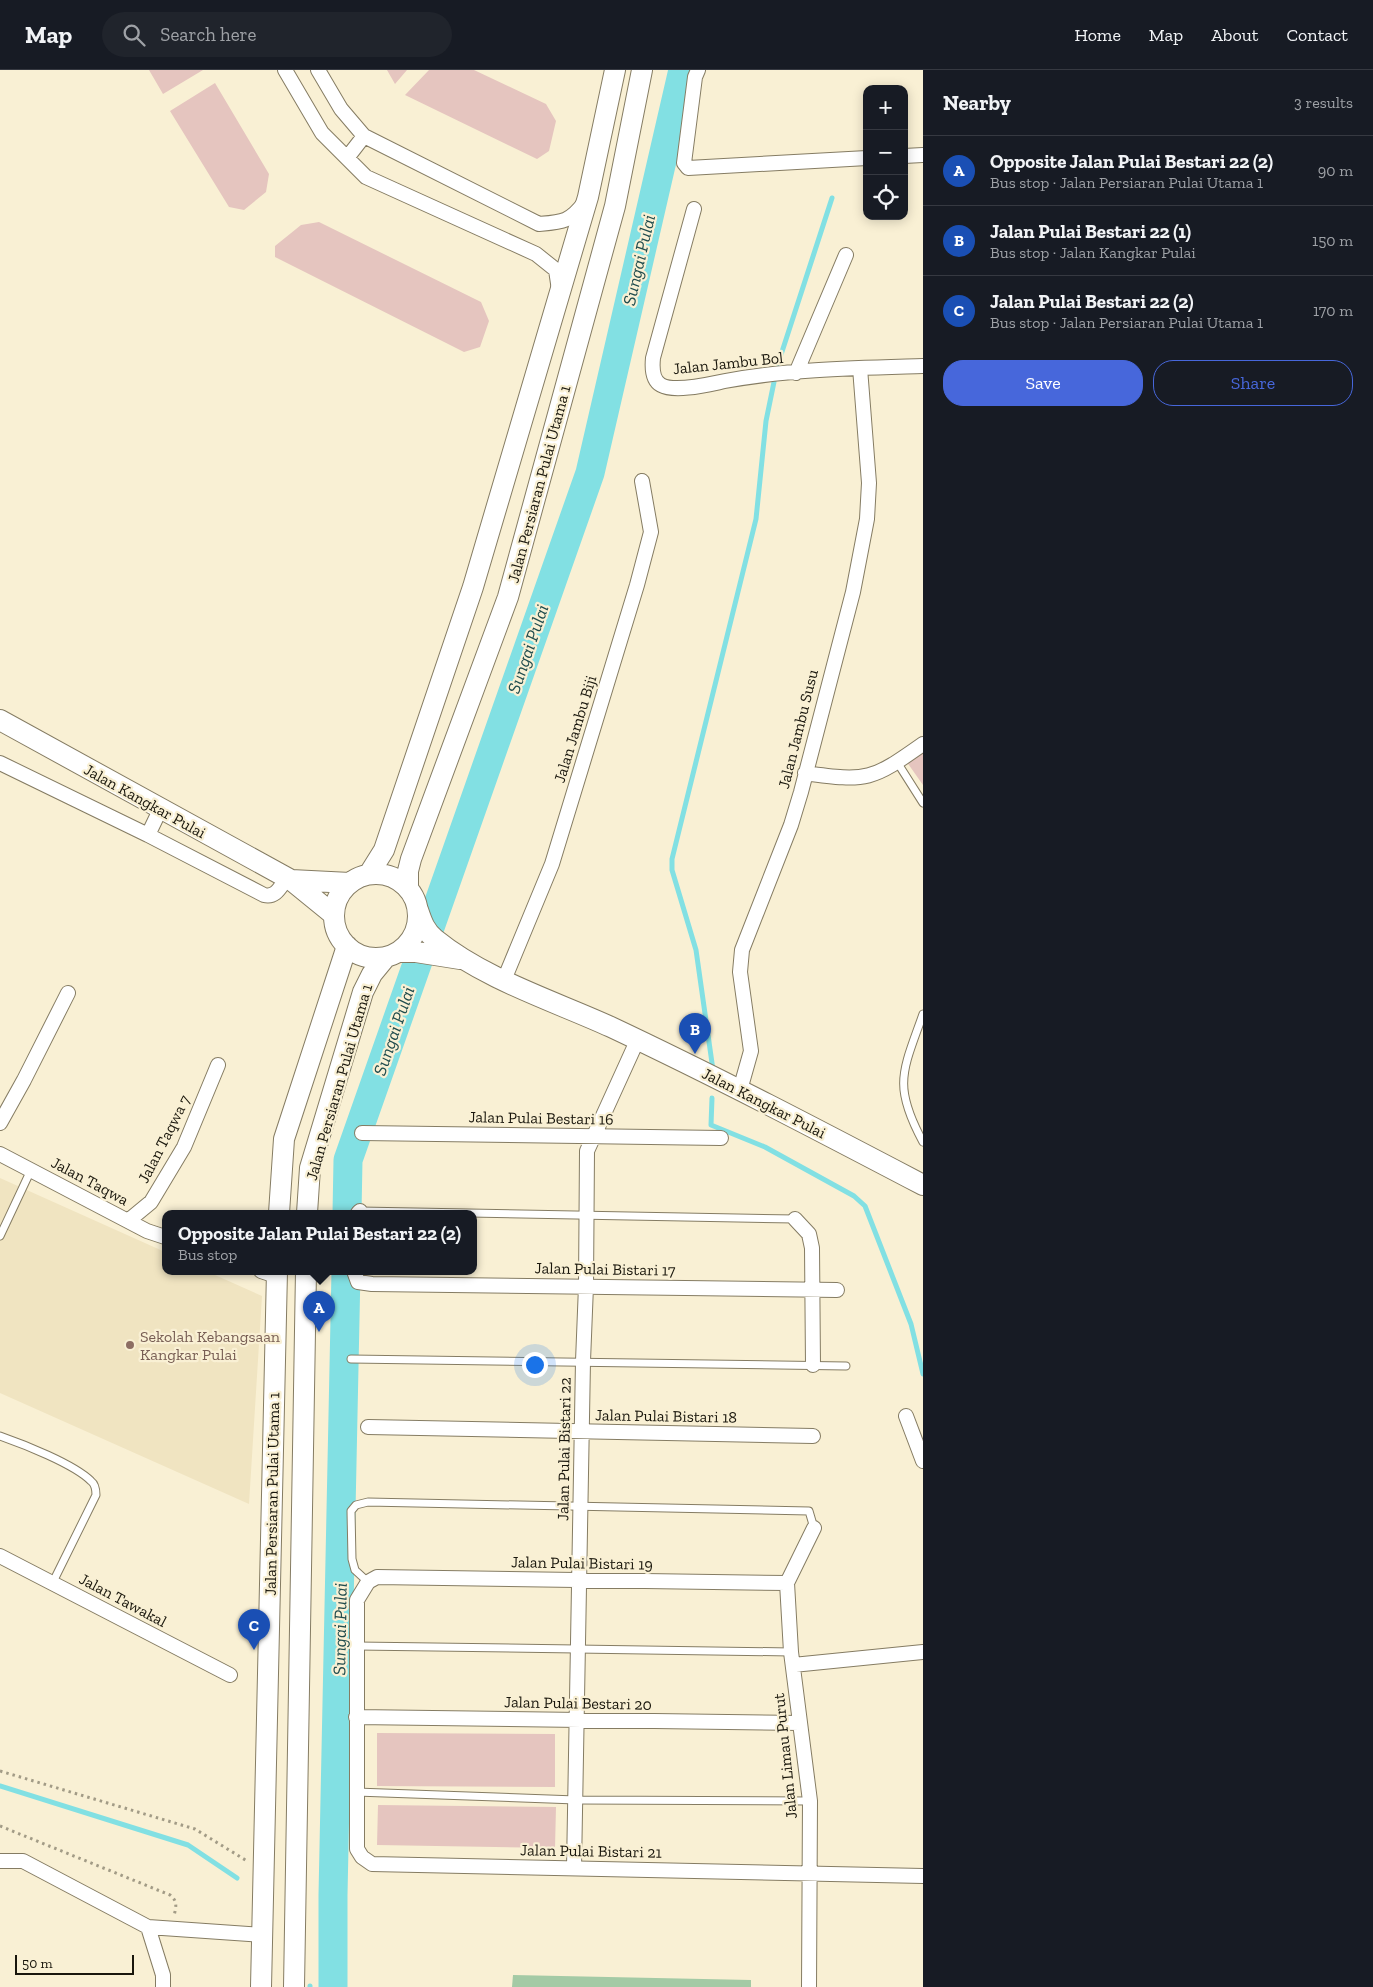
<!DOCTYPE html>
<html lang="en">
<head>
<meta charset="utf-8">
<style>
	body { margin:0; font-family:"Zilla Slab",serif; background:#20242c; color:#f1f3f6 }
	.controls { position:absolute; right:15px; top:15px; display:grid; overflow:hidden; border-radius:10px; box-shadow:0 2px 12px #0003 }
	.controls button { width:45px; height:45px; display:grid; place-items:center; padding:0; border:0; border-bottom:1px solid #363941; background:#171b24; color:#f1f3f6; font:25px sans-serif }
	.scale { position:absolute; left:15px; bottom:12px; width:119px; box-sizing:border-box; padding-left:5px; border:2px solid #19160c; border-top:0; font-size:14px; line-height:18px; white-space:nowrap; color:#19160c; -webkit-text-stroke:4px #f9f0d4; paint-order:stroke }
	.you { position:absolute; left:534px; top:1294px; width:18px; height:18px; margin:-12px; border:4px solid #fff; border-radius:50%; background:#1a73e8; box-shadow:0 0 0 8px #1a73e833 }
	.badge { display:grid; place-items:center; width:32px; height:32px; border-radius:50%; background:#4767db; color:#fff; font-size:16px; font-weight:700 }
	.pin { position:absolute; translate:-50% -41px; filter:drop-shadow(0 1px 2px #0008) }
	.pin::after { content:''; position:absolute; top:26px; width:18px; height:15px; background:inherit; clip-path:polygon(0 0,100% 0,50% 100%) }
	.popup { position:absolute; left:162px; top:1140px; width:315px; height:65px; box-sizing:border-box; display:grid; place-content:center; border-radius:10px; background:#171b24; filter:drop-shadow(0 1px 4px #0005); font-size:16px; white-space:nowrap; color:#9ea1a6 }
	.popup b { font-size:19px; color:#f1f3f6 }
	.popup::after { content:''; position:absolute; left:50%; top:100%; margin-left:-10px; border:10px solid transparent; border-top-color:#171b24 }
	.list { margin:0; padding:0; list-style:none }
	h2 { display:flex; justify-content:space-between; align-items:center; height:65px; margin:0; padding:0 20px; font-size:21px }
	h2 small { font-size:16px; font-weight:400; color:#9ea1a6 }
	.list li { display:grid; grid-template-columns:32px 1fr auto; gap:15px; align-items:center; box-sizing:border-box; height:70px; padding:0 20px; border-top:1px solid #363941 }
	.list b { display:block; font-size:19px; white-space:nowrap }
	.list p { margin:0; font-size:16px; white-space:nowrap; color:#9ea1a6 }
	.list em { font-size:16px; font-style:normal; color:#9ea1a6 }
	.actions { display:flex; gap:10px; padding:15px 20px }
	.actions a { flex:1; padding:11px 0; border:1px solid #4767db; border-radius:20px; text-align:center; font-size:18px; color:#4767db }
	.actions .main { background:#4767db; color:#fff }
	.icon { flex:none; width:28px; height:28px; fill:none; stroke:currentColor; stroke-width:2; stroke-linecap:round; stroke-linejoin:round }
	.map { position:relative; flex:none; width:923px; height:1917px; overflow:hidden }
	header { display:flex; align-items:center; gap:30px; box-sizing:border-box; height:70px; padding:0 25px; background:#171b24; border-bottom:1px solid #363941 }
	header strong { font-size:24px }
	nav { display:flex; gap:28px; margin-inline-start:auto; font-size:18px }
	.search { width:350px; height:45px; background:#20242c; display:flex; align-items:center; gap:12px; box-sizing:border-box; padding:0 18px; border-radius:28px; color:#9ea1a6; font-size:19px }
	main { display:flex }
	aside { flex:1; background:#171b24 }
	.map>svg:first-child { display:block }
</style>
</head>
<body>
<header>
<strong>Map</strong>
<div class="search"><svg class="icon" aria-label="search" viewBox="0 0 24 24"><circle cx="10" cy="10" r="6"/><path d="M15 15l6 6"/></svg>Search here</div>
<nav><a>Home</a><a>Map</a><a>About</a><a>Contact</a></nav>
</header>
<main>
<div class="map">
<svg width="923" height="1917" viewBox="0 0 923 1917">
	<rect width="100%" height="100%" fill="#f9f0d4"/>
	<path fill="#f0e4c1" d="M0,1108L165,1182V1201H206L262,1226L249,1434L0,1323Z"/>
	<path fill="#a4caa5" d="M513,1905L751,1910V1917H512Z"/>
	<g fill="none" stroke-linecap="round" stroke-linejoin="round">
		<path stroke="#82e0e3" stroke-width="5" d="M778,294L832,128
			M713,1000L696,880L672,800V789L756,449L766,351L774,312
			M712,1028L711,1055L765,1077L854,1126L865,1136L911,1254L923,1304
			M0,1716L188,1775L237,1808
			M310,1916V1917"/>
		<path stroke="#82e0e3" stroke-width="29" d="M347,1143L348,1090L590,403L682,4
			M333,1917V1825L346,1201"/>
	</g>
	<path fill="#e5c5bf" d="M149,0H203L163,24Z
		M387,0H407L395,14Z
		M429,0H474L546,34L556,51L549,81L537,89L405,25Z
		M215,13L269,104L266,122L244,140L229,137L170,41Z
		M319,152L481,232L489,251L480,277L464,282L275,187V176L301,155Z
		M923,675V715L904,688Z
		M377,1663L555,1664V1717L377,1716Z
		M378,1735L556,1737L555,1778L377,1775Z"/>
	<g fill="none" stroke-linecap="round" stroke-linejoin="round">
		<g stroke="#857c63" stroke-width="9">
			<path id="lane" d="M897,692L923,733
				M923,944C903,1001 892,1015 923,1072
				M360,1141L795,1149
				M0,1166L31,1100
				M351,1289L846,1296
				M0,1366C23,1374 74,1394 91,1411C95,1414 96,1420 96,1425L53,1512
				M368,1512L355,1500L352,1489L351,1441L356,1435L368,1432L809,1441L814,1458
				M357,1576L791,1582
				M356,1722L576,1730L810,1731"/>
		</g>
		<g stroke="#857c63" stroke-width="16">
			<path id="street" d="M285,0L322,63L366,107L536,184L556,200L559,220
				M318,0L341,39L364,66L539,154C562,152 570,152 584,133
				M698,0L695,7L684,93L688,98L867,88
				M904,86L923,85
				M347,88L364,66
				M694,139L653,288C652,298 652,310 661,315C675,323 710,314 725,311C790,299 857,298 923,296
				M796,303L846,185
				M0,693L148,765L264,825C276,828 280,817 287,808
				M805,703C868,712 872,710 923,674
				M148,765L160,740
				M504,910L552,794L637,515L651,462L642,411
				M740,1020L751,981L740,902L742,880L791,755L801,722L853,522L867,449L869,413L860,298
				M0,1053L24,1010L68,923
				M362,1063L721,1068
				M0,1084L147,1161L165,1167
				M358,1143L360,1141
				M795,1149L809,1164L812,1178L813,1295
				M128,1151L151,1132L184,1077L218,995
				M261,1201L276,1206
				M354,1201L358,1212L372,1214L837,1220
				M906,1346L923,1391
				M368,1357L813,1366
				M0,1486L230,1605
				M787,1513L377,1507L368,1512L357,1530V1779L362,1787L372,1794L923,1806
				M793,1595L923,1582
				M356,1647L800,1653
				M0,1791H23L148,1857L262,1865
				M574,1798L583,1291L586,1216L587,1081L637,971
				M148,1857L163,1905V1917
				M809,1917L810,1731L791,1582L787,1513L814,1458"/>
		</g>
		<g stroke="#857c63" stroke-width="22">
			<path id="secondary" d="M0,650L291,810L334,845
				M369,804L384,780L473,517L588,127L615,0
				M334 846a42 42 0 1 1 84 0a42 42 0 1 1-84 0Z
				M291,810L350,813
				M408,818V801L411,789L508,527L615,136L642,0
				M418,840C422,852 425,861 435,869C484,909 554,931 611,957C717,1007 820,1061 923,1115
				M398,882H416L460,889
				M279,1143L284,1069L347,876
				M307,1143L310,1098L363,922L372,904L386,887
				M261,1917L277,1201
				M294,1917L306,1201"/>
		</g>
		<path stroke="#a29b86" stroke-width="3" stroke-dasharray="2.5 4" stroke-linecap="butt" d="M0,1701L195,1759L247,1791
			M0,1756L170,1825C178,1831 176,1837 174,1846"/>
		<use href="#lane" stroke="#fff" stroke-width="7"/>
		<use href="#street" stroke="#fff" stroke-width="14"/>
		<use href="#secondary" stroke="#fff" stroke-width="20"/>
	</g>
	<circle fill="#8d6e63" stroke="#f9f0d4" stroke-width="2" cx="130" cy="1275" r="5"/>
	<g text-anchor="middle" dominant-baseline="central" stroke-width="4.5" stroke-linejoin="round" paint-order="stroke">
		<g font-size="16" fill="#19160c" stroke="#f9f0d4">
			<text transform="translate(728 293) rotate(-6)">Jalan Jambu Bol</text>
			<text transform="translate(539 414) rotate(-75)">Jalan Persiaran Pulai Utama 1</text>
			<text transform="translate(575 659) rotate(-73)">Jalan Jambu Biji</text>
			<text transform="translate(798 659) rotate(-76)">Jalan Jambu Susu</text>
			<text transform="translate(145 731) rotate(29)">Jalan Kangkar Pulai</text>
			<text transform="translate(339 1012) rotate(-74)">Jalan Persiaran Pulai Utama 1</text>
			<text transform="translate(764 1033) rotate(27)">Jalan Kangkar Pulai</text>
			<text transform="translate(541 1048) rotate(1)">Jalan Pulai Bestari 16</text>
			<text transform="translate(164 1069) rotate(-63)">Jalan Taqwa 7</text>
			<text transform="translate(90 1111) rotate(28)">Jalan Taqwa</text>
			<text transform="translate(605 1199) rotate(1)">Jalan Pulai Bistari 17</text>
			<text transform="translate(666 1346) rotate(1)">Jalan Pulai Bistari 18</text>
			<text transform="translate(564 1379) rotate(-89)">Jalan Pulai Bistari 22</text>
			<text transform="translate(272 1424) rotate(-89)">Jalan Persiaran Pulai Utama 1</text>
			<text transform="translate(582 1493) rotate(1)">Jalan Pulai Bistari 19</text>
			<text transform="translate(123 1530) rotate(28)">Jalan Tawakal</text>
			<text transform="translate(578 1633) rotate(1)">Jalan Pulai Bestari 20</text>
			<text transform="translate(785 1686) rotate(-96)">Jalan Limau Purut</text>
			<text transform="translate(591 1781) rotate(1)">Jalan Pulai Bistari 21</text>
		</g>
		<g font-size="16" fill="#785e54" stroke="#f9f0d4" text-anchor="start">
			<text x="140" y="1266">Sekolah Kebangsaan<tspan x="140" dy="18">Kangkar Pulai</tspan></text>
		</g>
		<g font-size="18" font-style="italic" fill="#204c4d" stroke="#f9f0d4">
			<text transform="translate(639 190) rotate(-77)">Sungai Pulai</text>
			<text transform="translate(528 579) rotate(-71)">Sungai Pulai</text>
			<text transform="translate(394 961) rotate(-71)">Sungai Pulai</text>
			<text transform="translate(340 1559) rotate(-89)">Sungai Pulai</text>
		</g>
	</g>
</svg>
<div class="controls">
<button>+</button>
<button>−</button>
<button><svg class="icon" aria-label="locate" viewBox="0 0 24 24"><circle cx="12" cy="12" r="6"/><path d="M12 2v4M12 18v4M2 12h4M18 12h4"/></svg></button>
</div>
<div class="scale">50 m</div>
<div class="you"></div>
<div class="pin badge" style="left:319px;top:1262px;background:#1a4fb4">A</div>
<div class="popup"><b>Opposite Jalan Pulai Bestari 22 (2)</b>Bus stop</div>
<div class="pin badge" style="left:695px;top:984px;background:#1a4fb4">B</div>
<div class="pin badge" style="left:254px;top:1580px;background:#1a4fb4">C</div>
</div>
<aside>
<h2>Nearby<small>3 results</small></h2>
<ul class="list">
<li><span class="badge" style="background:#1a4fb4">A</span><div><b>Opposite Jalan Pulai Bestari 22 (2)</b><p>Bus stop · Jalan Persiaran Pulai Utama 1</p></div><em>90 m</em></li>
<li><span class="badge" style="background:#1a4fb4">B</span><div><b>Jalan Pulai Bestari 22 (1)</b><p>Bus stop · Jalan Kangkar Pulai</p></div><em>150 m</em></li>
<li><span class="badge" style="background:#1a4fb4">C</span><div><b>Jalan Pulai Bestari 22 (2)</b><p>Bus stop · Jalan Persiaran Pulai Utama 1</p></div><em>170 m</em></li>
</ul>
<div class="actions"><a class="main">Save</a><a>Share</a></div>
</aside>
</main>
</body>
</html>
